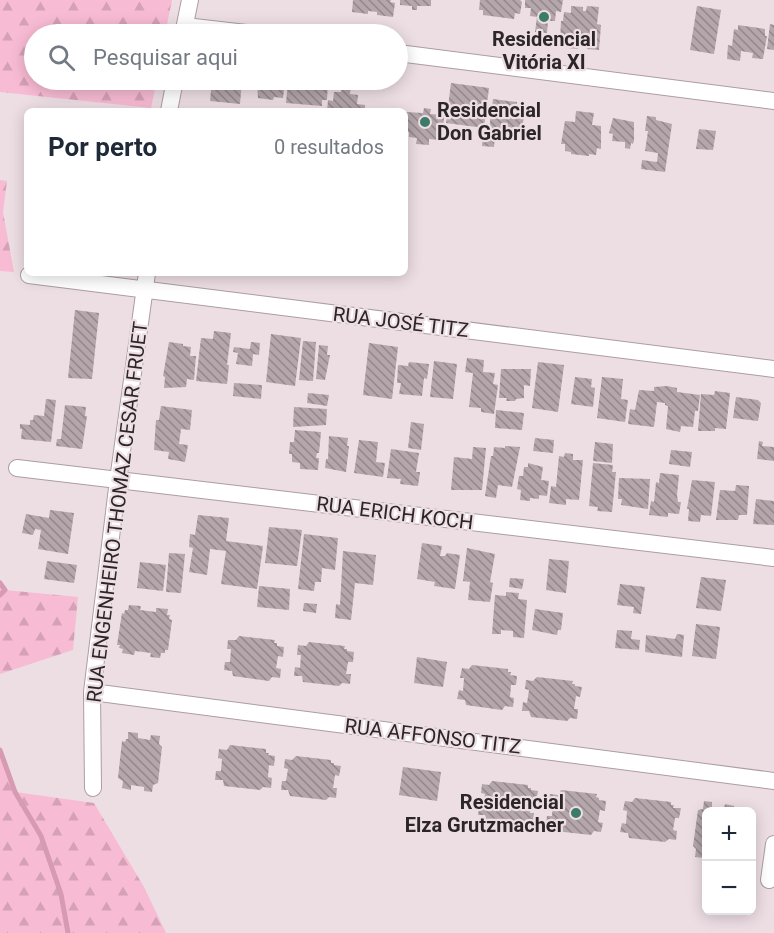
<!DOCTYPE html>
<html lang="pt">
<head>
<meta charset="utf-8">
<style>
	body { margin:0; font-family:Roboto,sans-serif; background:#f6f6f7; color:#1f2937 }
	.controls { position:absolute; right:18px; bottom:18px; display:grid; overflow:hidden; border-radius:9px; box-shadow:0 3px 15px #0003 }
	.controls button { width:54px; height:54px; display:grid; place-items:center; padding:0; border:0; border-bottom:2px solid #e0e1e3; background:#fff; color:#1f2937; font:30px sans-serif }
	.list { margin:0; padding:0; list-style:none }
	h2 { display:flex; justify-content:space-between; align-items:center; height:78px; margin:0; padding:0 24px; font-size:26px }
	h2 small { font-size:20px; font-weight:400; color:#747a83 }
	.icon { flex:none; width:33px; height:33px; fill:none; stroke:currentColor; stroke-width:2; stroke-linecap:round; stroke-linejoin:round }
	.map { position:relative; flex:none; width:774px; height:933px; overflow:hidden }
	.search { position:absolute; background:#fff; box-shadow:0 3px 15px #0003; left:24px; top:24px; width:384px; height:66px; display:flex; align-items:center; gap:15px; box-sizing:border-box; padding:0 21px; border-radius:33px; color:#747a83; font-size:22px }
	.panel { position:absolute; background:#fff; box-shadow:0 3px 15px #0003; left:24px; top:108px; width:384px; height:168px; border-radius:9px }
	.map>svg:first-child { display:block }
</style>
</head>
<body>
<div class="map">
<svg width="774" height="933" viewBox="0 0 774 933">
	<defs>
		<pattern id="forest-firs" width="22" height="20" patternUnits="userSpaceOnUse" patternTransform="scale(1.5)"><rect width="22" height="20" fill="#f8bbd4"/><path d="M5 1l3.5 6h-7zM16 11l3.5 6h-7z" fill="#d5a1b6"/></pattern>
		<pattern id="building-back-hatch" width="6" height="6" patternUnits="userSpaceOnUse" patternTransform="scale(1.5)"><rect width="6" height="6" fill="#b4a6ab"/><path d="M-1 5l2 2M0 0l6 6M5-1l2 2" fill="none" stroke="#93878b"/></pattern>
	</defs>
	<rect width="100%" height="100%" fill="#eddee4"/>
	<path fill="url(#forest-firs)" d="M0,0H172L165,34H34V80H157L151,108L0,92Z
		M0,180L7,181L3,212L14,272L0,271Z
		M0,583L5,590L78,597L73,650L0,674Z
		M0,750L15,792L94,803L144,887L166,933H0Z"/>
	<g fill="none" stroke-linecap="round" stroke-linejoin="round">
		<path stroke="#d79ab3" stroke-width="5" d="M0,583L5,590L0,595
			M0,750L15,792L41,836L61,894L68,933"/>
	</g>
	<path fill="url(#building-back-hatch)" d="M353,0H391L390,2L395,3L393,17L377,15V12L368,11V14L352,12Z
		M400,0H431V6H417V10H412V6L400,5Z
		M480,0H520L522,2L520,14L515,13L514,19L483,15V10H479Z
		M525,0H563L561,12L556,11L555,21H548L547,33L535,32L537,17L530,16L531,8H525Z
		M571,6L583,7V11H586L587,6L599,7L597,24L601,25L599,50L587,49L588,44L579,43L578,49L568,48V42L560,41L561,21H563L564,12L571,13Z
		M697,6L721,10L714,54L690,50Z
		M770,24L774,25V50L767,49Z
		M738,25L765,29V36H767L763,59L752,58L753,53L741,51L740,61L727,59L728,45L732,46L734,29L738,30Z
		M212,80H242L240,104L210,101Z
		M249,80H285L283,98L274,97L273,100L258,98L257,83L249,82Z
		M288,80H326L328,81L327,100H322V106L286,103Z
		M451,83L489,88L484,128L446,123Z
		M342,85L351,86L350,94L358,95L357,104L365,105V111H327L328,100L333,101L334,92H341Z
		M493,99L517,102L515,115L524,116L522,130L514,129L513,132L489,130Z
		M424,108L431,109L430,114L444,115L443,136L438,135V140L429,139V145L416,144L417,138L409,137V132H405L406,112L423,113Z
		M576,111L594,113L592,125L601,126V149L597,148L596,155L589,154V156L571,154V152L565,151V144H561L565,121L575,122Z
		M647,116L656,117V120L672,124L665,172L641,169L642,160L657,162L658,153L645,151L648,131H645Z
		M613,118L634,122V140L633,144L631,143L630,149L625,148V142L612,141L613,134L609,133Z
		M699,129L716,131L713,150L696,149Z
		M483,133L495,134L494,147L482,146Z
		M75,310L99,313L92,379L68,378Z
		M214,331L231,333L227,365H229L227,384L196,381L201,338L213,339Z
		M271,334L301,338L295,386L266,382Z
		M303,341L316,342L313,381L299,380Z
		M169,342L183,344V346L191,347L190,356H196L194,380L187,379L186,387L164,388L165,377L163,376Z
		M251,342L260,343L259,355L253,354L252,366L236,364L238,353L233,352L234,347L250,349Z
		M369,343L398,347L392,399L363,395Z
		M319,345L328,346L327,355H330L325,380L316,379Z
		M467,358L484,360L483,372L495,373L493,384L498,385L494,414L481,412V408L469,407L473,373L465,372Z
		M434,361L457,364L453,399L430,397Z
		M409,362L429,364L427,379L424,378L422,396L399,394L401,383H397L398,365L408,366Z
		M538,362L564,365L558,412L532,408Z
		M501,369H531L530,386L524,385V398L516,399L515,401H506L507,398H499Z
		M575,377L592,379L591,387L595,388L593,407L571,404Z
		M602,377L623,379L621,399L628,400L625,422L597,418Z
		M234,383L262,385L261,399L233,396Z
		M667,386L677,388V392L700,395L698,411H695L693,427L681,426L680,432L666,429L668,406L665,405V403L657,402L654,427L628,424L630,409L635,410L639,390L654,391V387Z
		M715,391L730,393L726,429L715,428V431H698L701,394L714,395Z
		M308,393L329,395L327,406L307,403Z
		M736,397L758,400L761,403L758,421L733,418Z
		M46,399L56,400L51,442L21,439L22,429H20V424L30,425V420H33L34,415L44,416Z
		M65,405L86,407L85,416H87L82,449L56,446L57,439H61Z
		M161,406L192,410L190,430L181,429L179,444L188,445L185,462L168,459L169,452L154,450L156,420H159Z
		M294,407L327,409L326,425L293,427Z
		M496,410L524,413L522,430L495,428Z
		M411,422L424,424L421,450L408,448Z
		M295,430L321,432L319,453H317L316,458H319L318,470L300,469V463L292,462V454H289L290,442H294Z
		M329,436L348,438L347,446H349L346,472L325,468L326,459H328Z
		M535,438L554,440L553,453L533,451Z
		M359,440L378,442L376,462L385,463L383,477L354,473Z
		M759,441L763,442L762,446L774,447V461L757,459Z
		M595,442L613,444L612,463L593,461Z
		M505,446L520,447L512,487L498,485L496,498L485,496L491,456H493L494,447L505,448Z
		M473,447L486,448L482,490H451L454,457L472,459Z
		M391,449L419,453L416,472H420L418,486L400,484L401,479L387,478Z
		M671,450L692,452L690,467L669,464Z
		M565,453L573,454V460H583L579,500L566,499V505L549,503L551,486L556,487L559,456L564,457Z
		M528,463L543,467L541,480L549,481L547,496L539,495V499L530,498V501L520,500L521,490L517,489L519,476H523L524,467H528Z
		M593,463L613,465L612,472H616L612,512L597,511L598,507L589,506Z
		M660,473L679,475L677,495L678,502H681L679,514L668,513V517L649,515L651,501L654,502L656,482L659,483Z
		M619,478L650,479L648,509L621,505L622,499H618Z
		M692,480L715,482L711,516L701,515L700,522L688,521L689,509H687Z
		M736,485L749,486L747,515H739L738,520H716L720,490L735,491Z
		M756,499L774,501V525L753,524Z
		M50,510L74,513L68,554L38,549L41,530L35,529L33,535L22,533L26,514L49,518Z
		M198,515L229,518L226,541L263,546L257,589L221,584L226,551L210,549L207,575L189,572L193,548L189,547L190,534L195,535Z
		M269,527L302,530L297,566L265,563Z
		M304,534L338,538L335,570L322,568L321,582H315L314,591L298,589Z
		M422,543L442,546L440,556H445L447,553L460,555L455,589L434,586L435,582L417,579Z
		M467,548L495,554L490,582L493,583L490,602L468,600L470,582L463,581Z
		M343,551L376,555L373,585L355,583L351,620L335,618L336,604L340,605Z
		M169,553L185,554L181,593L166,592Z
		M549,559L569,561L566,593L546,590Z
		M47,561L77,565L74,583L44,579Z
		M140,562L166,565L163,591L137,588Z
		M701,577L726,580L721,611L696,608Z
		M510,578L524,579L522,589L509,587Z
		M620,584L645,587L641,614L633,613L634,607L617,605Z
		M259,586L290,589L289,610L257,607Z
		M506,592L519,593L518,599L527,600L524,638L513,637V631L501,630V634H492L495,595L506,596Z
		M304,603L317,604L316,613L303,611Z
		M129,605L141,606L140,610L156,612V608L168,609L167,615H170L169,619L172,620L168,650H165V653H161L160,658L150,657L151,653L135,651L134,655L122,653L123,649L119,648L120,645H117L122,613L124,614L125,610H128Z
		M535,609L563,613L561,630H558L557,635L532,630Z
		M696,624L720,627L716,659L692,656Z
		M617,630L632,631L631,639L640,640L639,650L615,648Z
		M677,634L684,635L682,657L645,652L646,635L675,639Z
		M239,636L275,640L274,643H277V646L284,647L283,657L278,656L276,668L281,669L280,678L272,677L269,681L233,676L232,671L224,670L225,662H230L231,649H227L228,640H236Z
		M309,642L345,646L344,649H347V651L354,652L353,662H348L346,674H351L350,684L342,683L339,686L303,682L302,676H294L295,667L300,668L301,655H297L298,645L306,646Z
		M417,657L447,662L443,687L414,683Z
		M472,665L508,669V672H511L510,675L517,676L516,685H511L510,697L514,698L513,707L505,706L502,710L466,705L465,700L457,699L459,690L463,691L464,678H460L462,668L469,669Z
		M537,677L573,681L572,684H575V686L582,687L580,697L576,696L574,709H578L577,719L570,718L567,721L531,717L529,711H522L523,702L527,703L529,690L525,689L526,680L533,681Z
		M128,732L138,733V738L150,740L151,735L160,736L159,744L162,747L158,783L153,785L152,792L144,791V787L131,785V790L122,788L123,781L118,778L122,741L125,742L126,739H128Z
		M230,745L266,749V753H269L268,755L275,756L274,766L269,765L268,777L272,778L271,788L263,787L260,790L224,786L223,780H215L216,771H221L222,759L218,758L219,749L227,750Z
		M296,756L331,760V763H334V765L341,766L339,776L335,775L333,788H337L336,798L329,797L326,800L290,796L288,790H281L282,781H286L288,769L284,768L285,759L292,760Z
		M403,767L441,772L437,801L399,795Z
		M492,781L528,785V788H531V790L538,791L536,801L532,800L530,813H534L533,823L526,822L523,825L487,821L485,815H478L479,806H483L485,794L481,793L482,784L489,785Z
		M561,790L597,794L596,797L599,798V800L606,801L605,811L600,810L598,822L603,823L601,832L594,831L591,835L555,831L554,825L546,824L547,816H552L553,803H549L550,794L558,795Z
		M635,798L671,802V805H674L673,808H681L679,818H675L673,830L677,831L676,840L669,839L665,842L629,838L628,833L620,832L622,823L626,824L627,811L623,810L625,801L632,802Z
		M704,801L712,802V807L724,809L725,804L734,806V812H706V854H705L704,858L695,857L696,849L693,846L698,810L703,809Z"/>
	<g fill="none" stroke-linecap="round" stroke-linejoin="round">
		<g stroke="#ac9da3" stroke-width="18">
			<path id="minor" d="M185,26L255,34
				M183,34L190,0
				M398,53L774,101
				M169,111L175,80
				M29,275L774,369
				M17,468L774,558
				M92,692L774,781
				M93,788L92,692L118,480L147,273
				M769,880L774,844"/>
		</g>
		<use href="#minor" stroke="#fff" stroke-width="16"/>
	</g>
	<g fill="#3c7b69" stroke="#eddee4" stroke-width="2">
		<circle cx="544" cy="17" r="6"/>
		<circle cx="425" cy="122" r="6"/>
		<circle cx="576" cy="813" r="6"/>
	</g>
	<g text-anchor="middle" dominant-baseline="central" stroke-width="4.5" stroke-linejoin="round" paint-order="stroke">
		<g font-size="20" font-weight="bold" fill="#2c2628" stroke="#eddee4">
			<text x="544" y="39">Residencial<tspan x="544" dy="23">Vitória XI</tspan></text>
			<text x="437" y="110" text-anchor="start">Residencial<tspan x="437" dy="23">Don Gabriel</tspan></text>
			<text x="564" y="802" text-anchor="end">Residencial<tspan x="564" dy="23">Elza Grutzmacher</tspan></text>
		</g>
		<g font-size="20" fill="#2c2628" stroke="#eddee4">
			<text transform="translate(401 322) rotate(7)">RUA JOSÉ TITZ</text>
			<text transform="translate(117 512) rotate(-83)">RUA ENGENHEIRO THOMAZ CESAR FRUET</text>
			<text transform="translate(395 513) rotate(7)">RUA ERICH KOCH</text>
			<text transform="translate(433 736) rotate(7)">RUA AFFONSO TITZ</text>
		</g>
	</g>
</svg>
<div class="controls">
<button>+</button>
<button>−</button>
</div>
<div class="search"><svg class="icon" aria-label="search" viewBox="0 0 24 24"><circle cx="10" cy="10" r="6"/><path d="M15 15l6 6"/></svg>Pesquisar aqui</div>
<section class="panel">
<h2>Por perto<small>0 resultados</small></h2>
<ul class="list">
</ul>
</section>
</div>
</body>
</html>
